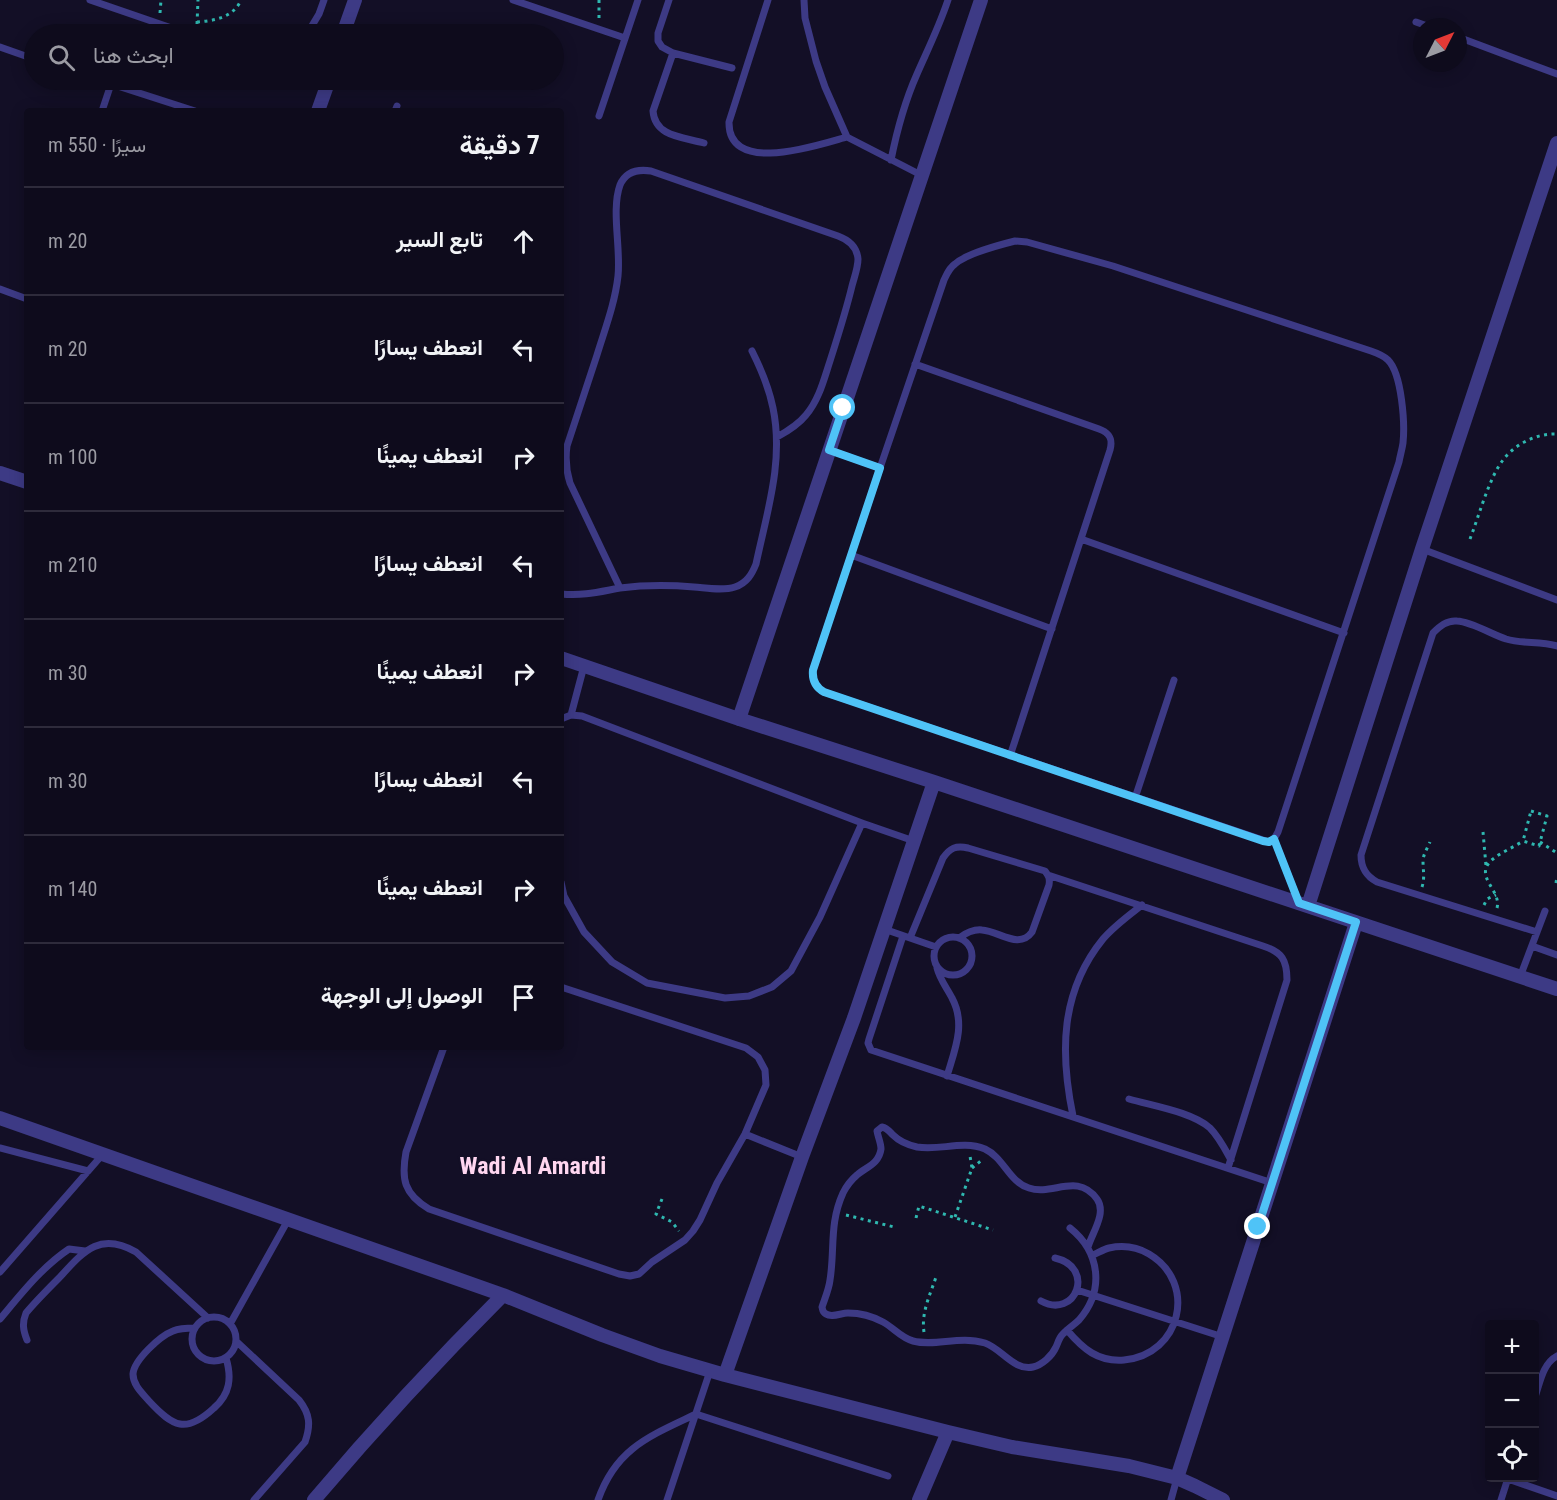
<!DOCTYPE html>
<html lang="ar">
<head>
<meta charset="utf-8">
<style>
	body { margin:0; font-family:"Roboto Condensed",Vazirmatn,sans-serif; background:#171425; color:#f1f3f6; direction:rtl }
	.controls { position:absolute; right:18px; bottom:18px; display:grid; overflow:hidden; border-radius:6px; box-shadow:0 3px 15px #0003 }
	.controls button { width:54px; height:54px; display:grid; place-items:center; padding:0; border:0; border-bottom:2px solid #2e2b3b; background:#0e0b1c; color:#f1f3f6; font:30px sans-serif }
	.compass { position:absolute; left:1413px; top:18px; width:54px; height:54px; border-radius:50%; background:#0e0b1c; box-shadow:0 3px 15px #0003; rotate:48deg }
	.stop { position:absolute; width:18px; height:18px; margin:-14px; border:4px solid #4fc3f7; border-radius:50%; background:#fff }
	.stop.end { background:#4fc3f7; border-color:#fff; box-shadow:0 2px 6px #0008 }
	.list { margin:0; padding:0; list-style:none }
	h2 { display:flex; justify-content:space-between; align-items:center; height:78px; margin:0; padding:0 24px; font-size:26px }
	h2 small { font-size:20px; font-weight:400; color:#9b9ba3 }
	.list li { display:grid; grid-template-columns:39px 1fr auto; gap:18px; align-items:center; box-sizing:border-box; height:108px; padding:0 24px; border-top:2px solid #2e2b3b }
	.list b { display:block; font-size:22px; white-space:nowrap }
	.list em { font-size:20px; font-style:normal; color:#9b9ba3 }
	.icon { flex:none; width:33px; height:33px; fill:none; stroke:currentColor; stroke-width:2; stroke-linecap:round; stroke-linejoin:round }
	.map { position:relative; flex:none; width:1557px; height:1500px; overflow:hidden; direction:ltr }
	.search { position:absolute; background:#0e0b1c; box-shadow:0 3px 15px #0003; left:24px; top:24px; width:540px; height:66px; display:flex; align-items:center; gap:15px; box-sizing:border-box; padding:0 21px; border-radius:33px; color:#9b9ba3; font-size:22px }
	.panel { position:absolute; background:#0e0b1c; box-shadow:0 3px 15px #0003; left:24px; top:108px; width:540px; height:942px; border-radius:6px; direction:rtl }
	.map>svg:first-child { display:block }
</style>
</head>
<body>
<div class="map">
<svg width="1557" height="1500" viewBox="0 0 1557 1500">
	<rect width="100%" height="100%" fill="#130f26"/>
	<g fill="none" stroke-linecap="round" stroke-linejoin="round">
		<path stroke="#2fb8b0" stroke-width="3" stroke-dasharray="3 4.5" stroke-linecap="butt" d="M160,13L161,0
			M599,18V0
			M197,22C214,21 234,17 241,0
			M197,24L198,0
			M1470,539C1479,516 1489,478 1503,460C1515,444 1537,433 1557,434
			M1531,811L1547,816L1539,846L1523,841Z
			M1483,832L1486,866
			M1540,842L1557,853
			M1556,883L1557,877
			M1422,887C1425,878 1423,870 1423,861C1423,855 1427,849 1430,842
			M1484,905L1487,899L1496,895
			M1497,908C1502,890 1472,876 1493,859C1500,853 1514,847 1523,841
			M972,1168L982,1160
			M662,1199L656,1214L672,1222L679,1231
			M846,1215L894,1227
			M955,1217L972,1168L970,1156
			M916,1218L919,1206L993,1230
			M924,1332C921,1313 930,1295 936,1277"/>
		<path stroke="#3d3a85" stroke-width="7" d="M90,0L189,34
			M513,0L625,38
			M669,0L658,33V41L662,47L673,53L732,68
			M768,0L729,122C728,176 818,145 847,137
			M804,0L805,18L816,61L825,87L847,137L921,175
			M1416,22L1430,27
			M307,34L319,14L324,0
			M1458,37L1557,74
			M0,47L34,59
			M673,53L653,111C655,137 683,137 704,143
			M99,80L195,111
			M102,111L111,84
			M395,111L397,106
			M599,116L638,0
			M891,160C897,130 905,101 917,74C928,49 939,27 948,0
			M1015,241L1027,242L1113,266L1371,351C1377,353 1383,355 1388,360C1402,374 1405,424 1403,443C1402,450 1400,456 1399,462L1278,832L1274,839L1269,842L824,692C815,687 812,680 813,670L880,468L944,280C947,274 949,268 955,264C966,254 999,245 1015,241Z
			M0,289L27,299
			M915,364L1099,429C1110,433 1113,439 1110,450L1010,756
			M829,450L880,468
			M1081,539L1344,633
			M1422,549L1557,600
			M851,555L1052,629
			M620,588L570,483C566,470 565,460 567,446C577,416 587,385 597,355C605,329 615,303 618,276C621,248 611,210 620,185C626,171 638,169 651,171L838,236C849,240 857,247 858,259C858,268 854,278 852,286C846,311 838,336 830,361C824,379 819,400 806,415C798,425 788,431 777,437
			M561,594C584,596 598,592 620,588C644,585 670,585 694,587C707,588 723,591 735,587C747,583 752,574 756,564C767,512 784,461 773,408C769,388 761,369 752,351
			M571,715L584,666
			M561,719L571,715L582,716L862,823L914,841
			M1135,798L1174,680
			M1274,839L1299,903
			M1048,875L1263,946C1282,952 1287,960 1287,980L1228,1168
			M561,882L564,896L584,932L612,962L647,983L725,998L749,996L772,987L791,971L820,917L862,823
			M884,929L936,947
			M1537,932L1377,882C1366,876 1361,868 1361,855L1433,633C1440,626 1447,620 1457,621C1472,622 1491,634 1506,639C1523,644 1540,641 1557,646
			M903,936L869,1039L868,1043L871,1050L1272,1183
			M934 956a19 19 0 1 1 38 0a19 19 0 1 1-38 0Z
			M910,938L943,858C950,848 956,845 968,848L1045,871C1049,876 1050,879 1049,885L1032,932C1019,950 999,931 982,930C973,929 966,933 959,938
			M1532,946L1557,955
			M937,968C940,980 947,988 952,998C966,1024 955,1049 947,1076
			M1520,977L1545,911
			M444,1047L406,1152C401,1179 404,1194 429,1209L619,1274L630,1276L639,1274L652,1262L685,1240L693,1231L700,1220L717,1183L745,1134L766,1085L765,1070L758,1057L746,1048L561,987
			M1129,1099C1153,1106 1192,1112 1210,1128C1219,1137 1225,1149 1231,1160
			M1073,1116C1060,1053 1060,992 1103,939C1114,926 1128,916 1142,905
			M745,1134L802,1157
			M0,1148L88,1171
			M1070,1228C1100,1252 1105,1290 1079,1320C1074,1325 1067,1329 1062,1335C1059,1338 1058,1343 1056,1347C1052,1356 1042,1365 1033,1367C1014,1371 1002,1349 985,1343C959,1335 936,1347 913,1341C901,1338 894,1328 883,1322C872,1316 861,1313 848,1313C841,1313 832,1318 826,1314C822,1312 823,1310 822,1307C825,1298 829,1289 830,1280C835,1249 829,1224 843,1193C846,1187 851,1180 857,1175C866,1167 879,1164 881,1149C881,1143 878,1137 877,1131L882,1127C887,1128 889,1131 893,1135C899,1141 908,1145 917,1147C940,1151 962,1140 985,1149C1004,1158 1009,1182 1029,1188C1053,1196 1077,1172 1097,1199C1107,1213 1092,1233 1088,1247
			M0,1272L103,1154
			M1077,1290L1223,1337
			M1041,1301C1076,1320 1096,1267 1055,1258
			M192 1339a22 22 0 1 1 44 0a22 22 0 1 1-44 0Z
			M0,1319C21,1294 42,1267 69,1249L85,1251
			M230,1324L288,1220
			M195,1328C188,1328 180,1328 173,1331C160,1336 134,1360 133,1374C133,1385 142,1393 149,1401C173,1427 186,1434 214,1408C230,1394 232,1378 226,1358
			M1067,1330C1083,1349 1098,1362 1124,1360C1181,1355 1198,1283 1149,1254C1137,1247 1123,1245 1109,1248C1104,1249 1098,1253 1093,1255
			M27,1340C23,1330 22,1323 26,1313C36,1301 48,1289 59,1278C83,1252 99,1231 136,1252L208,1318
			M236,1341L299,1400C310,1414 311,1425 305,1442L254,1500
			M1534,1400C1540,1384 1542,1364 1557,1356
			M1508,1479L1557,1496
			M598,1500C616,1448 650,1436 696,1414L888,1476
			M667,1500L710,1371
			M1171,1500L1177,1478
			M1501,1500L1508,1478"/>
		<path stroke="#3d3a85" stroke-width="14" d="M343,34L355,0
			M318,111L329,80
			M0,473L27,482
			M561,658L739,719L934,782L1557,989
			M739,719L981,0
			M1308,906L1422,549L1557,143
			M0,1118L503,1295L602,1335L660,1356L725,1375L948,1432L1012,1447L1129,1466L1177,1478L1195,1486L1223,1500
			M725,1375L802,1157L854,1018L934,782
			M1177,1478L1356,923
			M314,1500C374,1429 437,1361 503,1295
			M919,1500L948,1432"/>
	</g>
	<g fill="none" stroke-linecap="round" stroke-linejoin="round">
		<path stroke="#4fc3f7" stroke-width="8" d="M843,408L829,450L880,468L813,670C812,680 815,687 824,692L1263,841L1269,842L1274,839L1299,903L1356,922L1258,1227"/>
	</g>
	<g text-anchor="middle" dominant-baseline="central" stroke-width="4.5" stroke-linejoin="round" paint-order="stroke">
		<g font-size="24" font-weight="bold" fill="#ffd6f0" stroke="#130f26">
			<text x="533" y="1166">Wadi Al Amardi</text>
		</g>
	</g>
</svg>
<div class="controls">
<button>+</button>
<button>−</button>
<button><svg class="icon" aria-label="locate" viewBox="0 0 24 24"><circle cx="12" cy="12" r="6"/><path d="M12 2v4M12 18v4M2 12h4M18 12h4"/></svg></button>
</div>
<svg class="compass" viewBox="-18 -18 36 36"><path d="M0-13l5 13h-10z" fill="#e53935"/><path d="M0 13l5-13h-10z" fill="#9b9ba3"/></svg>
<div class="stop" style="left:843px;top:408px"></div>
<div class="stop end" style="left:1258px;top:1227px"></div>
<div class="search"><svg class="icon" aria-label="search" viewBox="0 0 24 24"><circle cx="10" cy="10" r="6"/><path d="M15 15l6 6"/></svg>ابحث هنا</div>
<section class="panel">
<h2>7 دقيقة<small>سيرًا · 550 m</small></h2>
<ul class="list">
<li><svg class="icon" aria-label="ahead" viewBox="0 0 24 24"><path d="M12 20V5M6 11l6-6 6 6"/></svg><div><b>تابع السير</b></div><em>20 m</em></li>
<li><svg class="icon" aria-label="left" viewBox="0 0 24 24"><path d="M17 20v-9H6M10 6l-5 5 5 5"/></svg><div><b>انعطف يسارًا</b></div><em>20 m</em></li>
<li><svg class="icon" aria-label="right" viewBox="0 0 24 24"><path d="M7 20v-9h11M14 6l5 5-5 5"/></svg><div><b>انعطف يمينًا</b></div><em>100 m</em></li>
<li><svg class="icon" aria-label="left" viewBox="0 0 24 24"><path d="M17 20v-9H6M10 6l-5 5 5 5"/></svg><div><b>انعطف يسارًا</b></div><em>210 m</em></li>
<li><svg class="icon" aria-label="right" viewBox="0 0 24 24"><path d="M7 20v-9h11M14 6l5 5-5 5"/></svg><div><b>انعطف يمينًا</b></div><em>30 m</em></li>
<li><svg class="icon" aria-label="left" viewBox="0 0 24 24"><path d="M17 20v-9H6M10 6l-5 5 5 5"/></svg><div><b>انعطف يسارًا</b></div><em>30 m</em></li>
<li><svg class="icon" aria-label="right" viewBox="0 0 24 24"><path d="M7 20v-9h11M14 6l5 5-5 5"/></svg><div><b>انعطف يمينًا</b></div><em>140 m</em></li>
<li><svg class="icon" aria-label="arrive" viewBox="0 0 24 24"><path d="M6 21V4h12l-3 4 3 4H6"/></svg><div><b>الوصول إلى الوجهة</b></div></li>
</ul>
</section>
</div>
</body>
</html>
